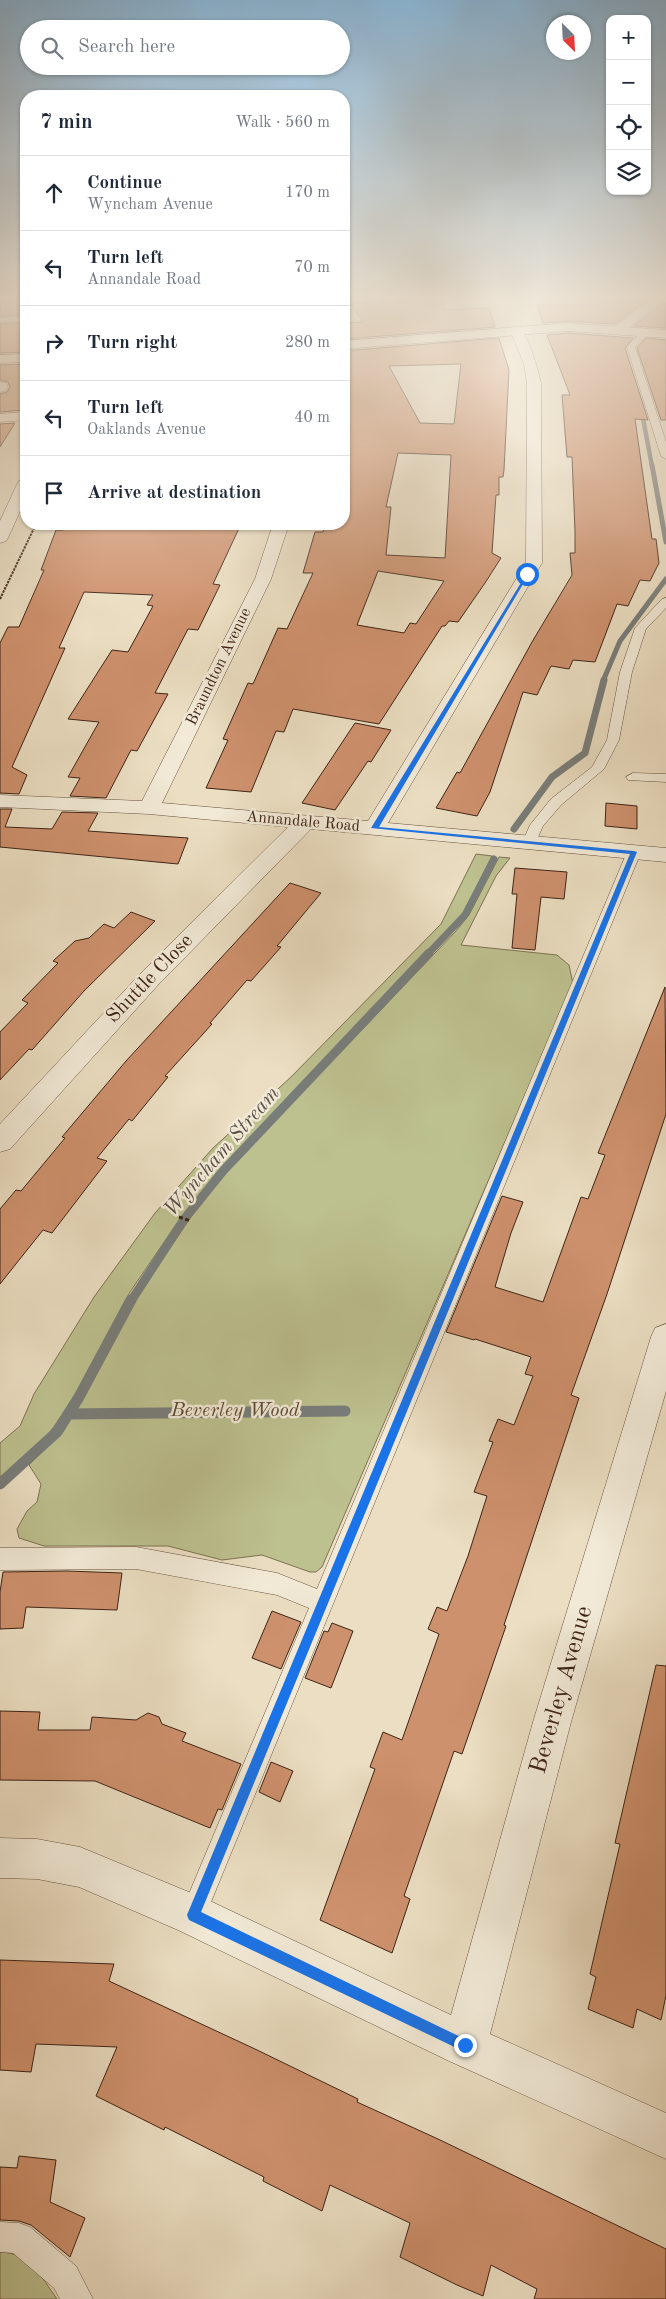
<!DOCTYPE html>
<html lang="en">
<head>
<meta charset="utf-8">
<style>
	body { margin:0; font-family:"Old Standard TT",serif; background:#f6f6f7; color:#1f2937 }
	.controls { position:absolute; right:15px; top:15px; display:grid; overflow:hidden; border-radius:10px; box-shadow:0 1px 4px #0004 }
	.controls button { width:45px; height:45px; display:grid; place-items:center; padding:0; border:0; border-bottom:1px solid #e0e1e3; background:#fff; color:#1f2937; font:25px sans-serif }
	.compass { position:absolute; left:546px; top:15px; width:45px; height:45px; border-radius:50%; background:#fff; box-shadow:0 1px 4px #0004; rotate:156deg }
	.stop { position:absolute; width:15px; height:15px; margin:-11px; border:4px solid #1a73e8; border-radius:50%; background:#fff }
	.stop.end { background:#1a73e8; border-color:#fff; box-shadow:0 1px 5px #0008 }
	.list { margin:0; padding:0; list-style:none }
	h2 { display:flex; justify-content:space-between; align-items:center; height:65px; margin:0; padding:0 20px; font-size:21px }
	h2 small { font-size:16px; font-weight:400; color:#747a83 }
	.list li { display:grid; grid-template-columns:32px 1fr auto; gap:15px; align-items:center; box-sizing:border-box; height:75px; padding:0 20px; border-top:1px solid #e0e1e3 }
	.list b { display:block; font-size:19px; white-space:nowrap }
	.list p { margin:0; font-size:16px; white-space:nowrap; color:#747a83 }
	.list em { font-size:16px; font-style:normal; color:#747a83 }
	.icon { flex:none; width:28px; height:28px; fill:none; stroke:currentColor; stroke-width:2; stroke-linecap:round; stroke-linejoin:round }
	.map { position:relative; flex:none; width:666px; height:2299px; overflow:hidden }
	.search { position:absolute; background:#fff; box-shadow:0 1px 4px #0004; left:20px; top:20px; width:330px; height:55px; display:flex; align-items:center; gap:12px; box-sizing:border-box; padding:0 18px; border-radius:28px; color:#747a83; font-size:19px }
	.panel { position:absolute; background:#fff; box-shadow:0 1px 4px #0004; left:20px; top:90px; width:330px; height:440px; border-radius:20px }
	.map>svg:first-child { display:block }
</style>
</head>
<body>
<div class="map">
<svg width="666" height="2299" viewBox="0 0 666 2299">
	<rect width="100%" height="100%" fill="#ebdec2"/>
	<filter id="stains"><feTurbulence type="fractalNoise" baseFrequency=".004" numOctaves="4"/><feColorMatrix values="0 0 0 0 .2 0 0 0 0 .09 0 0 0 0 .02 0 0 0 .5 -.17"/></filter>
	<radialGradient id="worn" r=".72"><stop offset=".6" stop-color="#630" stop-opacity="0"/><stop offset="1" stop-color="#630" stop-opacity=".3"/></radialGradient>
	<path fill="#bdc08f" stroke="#7e7252" d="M476,854L492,856L463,913L454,927L218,1173L182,1216L130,1292L73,1399L48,1435L0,1481V1443L20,1426L34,1394L94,1297L155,1213L213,1148L291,1077L441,924Z
		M499,857L510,858L496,876L461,945L557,955L569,965L573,984L322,1567L316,1572H310L262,1555L222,1560L168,1546H44L19,1538L17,1529L27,1511L37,1502L41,1484L29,1465L60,1432L81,1401L128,1309L191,1217L230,1168L456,931L469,915Z
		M0,2252C31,2253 41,2277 57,2299H0Z"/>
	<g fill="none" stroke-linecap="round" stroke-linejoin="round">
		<path stroke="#787d7a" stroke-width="4.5" d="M641,408L652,466"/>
		<path stroke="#787d7a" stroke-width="5" d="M652,465L666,542
			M603,681L620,641L666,579"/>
		<path stroke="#787d7a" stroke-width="7" d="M514,829L552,777L585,753L604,680
			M428,954L465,915L494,859"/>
		<path stroke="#787d7a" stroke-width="9" d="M131,1301L185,1218L223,1171L429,953"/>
		<path stroke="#787d7a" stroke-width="11" d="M68,1414L345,1411
			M0,1484L57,1432L79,1397L131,1300"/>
	</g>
	<path fill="#ce916d" stroke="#3e2315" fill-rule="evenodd" d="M0,297H26V315L0,316Z
		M405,297H443L444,310L489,308L495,327L344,339V323L363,322L351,304L399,301Z
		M615,297H652L615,324L568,321L543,323L537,305H599Z
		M666,303V328L634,326L660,305Z
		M26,323V352L0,353V324Z
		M568,333L633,338L625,348L648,420L635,419L652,539H656L659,563L650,581L640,580L628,606L617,604L595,662L573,660L569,669L551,666L537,695L523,692L490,792L477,816L436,808L457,772L460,773L532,642L572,575L570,553H575V531L572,457H567L562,395H570L547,335Z
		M499,338L509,370L504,470L503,477H499V495H496L492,553L501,558L485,583L458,622L449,621L445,626H442L379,724L293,709L284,732L276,731L251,792L206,788L228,740L223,739L248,683L253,684L278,628L287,629L313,573H303L315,532H323L325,524H344V351ZM461,364L454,424L420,423L389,366ZM398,453L451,455L445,558L386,555L391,507H386ZM378,571L384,572L444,581L416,624L410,623L404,633L357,625Z
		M646,338L666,340V420H661L637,348Z
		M26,364V403L22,410L0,412V394L7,392L10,387L8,382L0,380V365Z
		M15,423L0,447V424Z
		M65,524H241L213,584L220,585L198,630L188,629L155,693L168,694L137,751L131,750L106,798L70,796L80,778L68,777L99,722L68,719L112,650L128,652L153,606L147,605L153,595L84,592L59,648H65L12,767L27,775L19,794L0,793V643L8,627H19L44,570H41L56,530H63Z
		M355,723L391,730L371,762L368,761L335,810L302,803Z
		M606,803L637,806V829L605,826Z
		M0,809H12L5,827L52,829L62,812L98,813L88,831L188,838L178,864L0,847Z
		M515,868L567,872L564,899L541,897L535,950L512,948L517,894H512Z
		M290,883L321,893L277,946L281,947L251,981L247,980L210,1023L212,1024L165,1076L168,1077L132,1121L129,1119L97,1158L107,1161L52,1233L43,1230L0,1284V1209L16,1190L21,1191L65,1138L62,1137L126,1061Z
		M131,912L155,921L84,991L32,1050L29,1049L0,1080V1032L28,1003L22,1000L58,963L53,961L75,941L89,938L104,924L114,928Z
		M665,987L666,1114L607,1294L571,1395L579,1398L504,1625L506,1626L462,1754L454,1751L404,1896L410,1899L392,1953L320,1920L375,1769L370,1767L383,1732L402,1740L439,1634L428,1629L437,1607L447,1611L468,1556L487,1496L474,1492L493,1442L489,1441L498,1419L514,1425L533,1376L525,1374L531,1357L475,1339L474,1340L446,1332L502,1196L523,1202L511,1233L495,1287L543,1302L581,1197L588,1199L605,1155L598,1153Z
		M67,1571L122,1573L117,1610L26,1607L23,1628L0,1629V1592L3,1572Z
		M272,1611L301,1622L281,1669L252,1658Z
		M332,1623L353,1631L331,1688L305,1678L324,1631L328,1632Z
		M656,1665L666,1666V1995L661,2020L637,2009L633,2028L588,2009L596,1977L590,1974L620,1844L615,1843Z
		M0,1711L40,1712L38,1730H90L92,1717L136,1720L148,1713L159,1717L162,1724L186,1733L182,1741L241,1764L222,1810L218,1809L210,1828L95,1781L0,1780Z
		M271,1762L293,1771L280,1802L259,1792Z
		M0,1960L114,1964L109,1981L255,2049L358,2099L357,2102L438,2139L666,2249V2299H534L537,2289L491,2265L483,2296L457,2285L400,2257L410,2223L330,2185L322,2211L263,2181L264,2177L165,2127L164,2130L96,2096L117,2047L36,2044L31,2072L0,2070Z
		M19,2156L56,2160L50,2202L85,2218L70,2257L31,2225L19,2221L0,2220V2167L17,2168Z"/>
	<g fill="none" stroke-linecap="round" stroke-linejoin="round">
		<g stroke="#695240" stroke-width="1">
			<path id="service" d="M366,297H403L399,299L344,302V298Z
				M26,317V321L0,322V318Z
				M643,330L650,332L635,347L666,442V459L661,456L627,347Z
				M666,598V608L646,629L632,672L619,740L604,769L561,805L543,826L534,846H524L522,843L530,825L551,799L592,767L607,740L620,672L635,628L662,599Z
				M633,773L666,774V782L628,780L626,777Z
				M634,848L641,852L202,1924L193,1928L184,1924L180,1915L309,1608L277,1595L136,1569L0,1570V1548L136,1547L277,1573L317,1589L627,852Z
				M0,2222L19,2223L30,2227L76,2266L93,2299H60L54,2288L13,2253L0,2252Z"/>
		</g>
		<g stroke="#695240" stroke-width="1">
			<path id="minor" d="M656,297H666V301L659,303L623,333H615L613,330L615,327L651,299Z
				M516,326C528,329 538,371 541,383L542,563L388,823L666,848V862L311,829L158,985L10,1149L0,1152V1124L141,973L288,827L149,814L0,807V795L142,801L255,579L273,524H289L271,579L162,803L368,821L526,563L527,383L524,364L510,330Z
				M0,382L6,383L8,386L5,391L0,392Z
				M26,412V420L0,422V414Z
				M666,1324V1391L571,1722L490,2034L666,2113V2159L449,2061L178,1930L79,1887L37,1879L0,1878V1838L37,1839L80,1847L208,1900L451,2015L533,1722L651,1337L655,1328Z"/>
		</g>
		<g stroke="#695240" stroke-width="1">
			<path id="tertiary" d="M26,477V498L8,538L6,541L0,543V521L18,482Z"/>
		</g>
		<g stroke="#3e2315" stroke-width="1">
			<path id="secondary" d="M568,323L666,330V338L568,331L344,349V341Z
				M26,354V362L0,363V355Z"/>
		</g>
		<path stroke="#3e2315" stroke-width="2" stroke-dasharray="2.5 1" stroke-linecap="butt" d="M0,599L36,524"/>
		<path stroke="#3e2315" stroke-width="3" stroke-dasharray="4 2.5" stroke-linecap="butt" d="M179,1217L191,1221"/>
		<use href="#service" fill="#f2ead7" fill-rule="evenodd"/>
		<use href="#minor" fill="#f2ead7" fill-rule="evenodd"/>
		<use href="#tertiary" fill="#f2ead7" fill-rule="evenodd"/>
		<use href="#secondary" fill="#f2ead7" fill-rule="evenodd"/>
	</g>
	<linearGradient id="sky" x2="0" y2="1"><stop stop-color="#8ab6d7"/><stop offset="0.48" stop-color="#f6f0e4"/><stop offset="1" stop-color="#f6f0e4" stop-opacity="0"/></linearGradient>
	<rect width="666" height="618" fill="url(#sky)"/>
	<path fill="#1a73e8" d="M527,573L529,574L379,827L634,851L637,852L201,1912L469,2041L471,2045L469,2050L465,2052L189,1920L187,1915L630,854L371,828Z"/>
	<g text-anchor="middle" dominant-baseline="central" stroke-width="5" stroke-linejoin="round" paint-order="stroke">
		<g font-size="16" fill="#3e2315" stroke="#f2ead7">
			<text transform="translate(219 667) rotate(-64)">Braundton Avenue</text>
			<text transform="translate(303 822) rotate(5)">Annandale Road</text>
		</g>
		<g font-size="20" fill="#3e2315" stroke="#f2ead7">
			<text transform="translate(150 979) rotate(-46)">Shuttle Close</text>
		</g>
		<g font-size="20" font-style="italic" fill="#5e4a34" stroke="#f2ead7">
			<text x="235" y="1411">Beverley Wood</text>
		</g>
		<g font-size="21" font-style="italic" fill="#5b5048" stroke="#f2ead7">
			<text transform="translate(222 1152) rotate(-49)">Wyncham Stream</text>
		</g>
		<g font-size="24" fill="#3e2315" stroke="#f2ead7">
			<text transform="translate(562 1690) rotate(-74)">Beverley Avenue</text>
		</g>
	</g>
	<rect width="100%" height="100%" filter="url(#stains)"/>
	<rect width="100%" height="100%" fill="url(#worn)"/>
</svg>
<div class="controls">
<button>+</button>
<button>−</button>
<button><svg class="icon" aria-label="locate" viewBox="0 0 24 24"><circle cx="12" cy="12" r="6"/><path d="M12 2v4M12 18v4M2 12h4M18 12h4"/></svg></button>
<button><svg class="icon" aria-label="layers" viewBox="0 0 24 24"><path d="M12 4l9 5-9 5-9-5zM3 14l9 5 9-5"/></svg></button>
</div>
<svg class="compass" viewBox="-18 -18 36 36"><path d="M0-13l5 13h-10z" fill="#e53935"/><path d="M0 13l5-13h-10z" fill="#747a83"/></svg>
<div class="stop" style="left:527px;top:574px"></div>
<div class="stop end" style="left:465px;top:2045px"></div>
<div class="search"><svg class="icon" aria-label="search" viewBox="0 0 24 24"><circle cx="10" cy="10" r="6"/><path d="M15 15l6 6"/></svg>Search here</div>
<section class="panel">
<h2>7 min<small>Walk · 560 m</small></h2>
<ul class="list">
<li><svg class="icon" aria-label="ahead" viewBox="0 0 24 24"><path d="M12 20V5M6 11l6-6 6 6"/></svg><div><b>Continue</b><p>Wyncham Avenue</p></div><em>170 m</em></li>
<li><svg class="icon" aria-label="left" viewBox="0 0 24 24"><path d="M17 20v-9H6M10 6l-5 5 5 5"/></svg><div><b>Turn left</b><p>Annandale Road</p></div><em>70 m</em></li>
<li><svg class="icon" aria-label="right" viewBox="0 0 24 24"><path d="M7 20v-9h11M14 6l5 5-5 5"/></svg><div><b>Turn right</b></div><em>280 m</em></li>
<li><svg class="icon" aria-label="left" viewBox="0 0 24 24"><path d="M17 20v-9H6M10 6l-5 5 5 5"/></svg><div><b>Turn left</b><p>Oaklands Avenue</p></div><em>40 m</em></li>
<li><svg class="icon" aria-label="arrive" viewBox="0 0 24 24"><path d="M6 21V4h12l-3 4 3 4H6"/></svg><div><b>Arrive at destination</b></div></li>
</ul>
</section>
</div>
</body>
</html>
